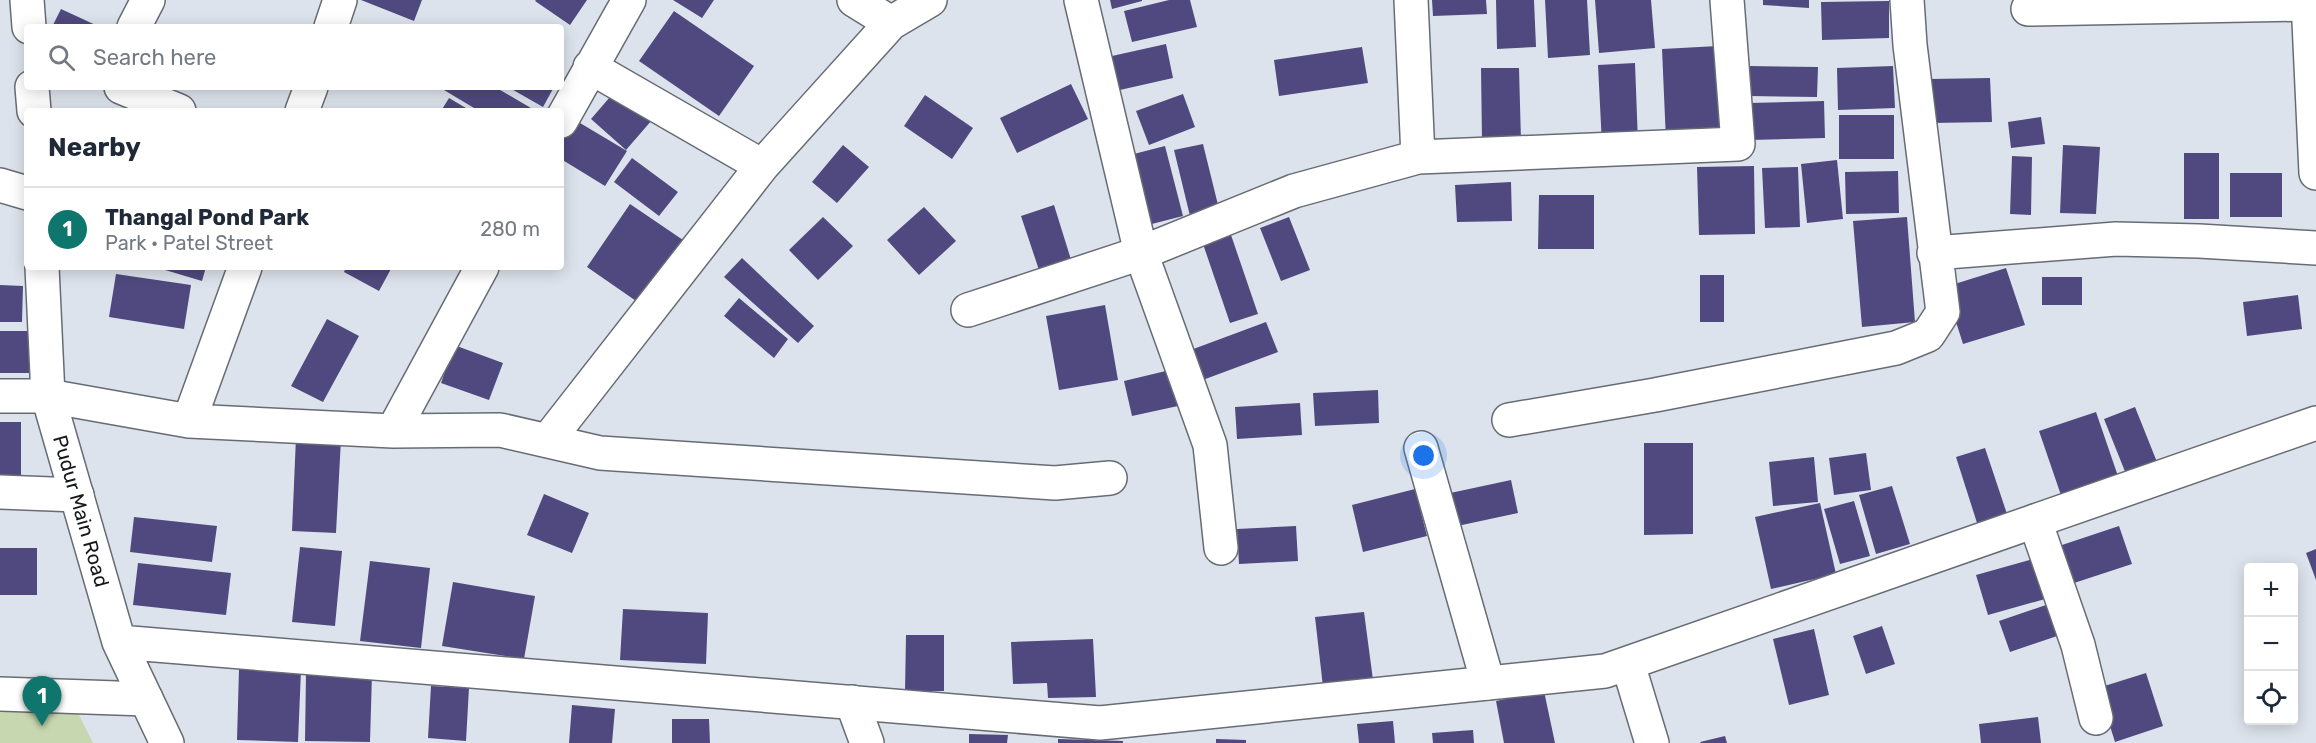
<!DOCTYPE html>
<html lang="en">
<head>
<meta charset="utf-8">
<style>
	body { margin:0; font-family:Rubik,sans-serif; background:#f6f6f7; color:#1f2937 }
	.controls { position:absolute; right:18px; bottom:18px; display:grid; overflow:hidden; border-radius:6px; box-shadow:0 3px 15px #0003 }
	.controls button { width:54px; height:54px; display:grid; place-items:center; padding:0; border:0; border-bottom:2px solid #e0e1e3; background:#fff; color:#1f2937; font:30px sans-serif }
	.you { position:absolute; left:1424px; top:456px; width:21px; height:21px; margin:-15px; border:4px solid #fff; border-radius:50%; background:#1a73e8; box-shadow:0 0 0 9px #1a73e833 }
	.badge { display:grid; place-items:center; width:39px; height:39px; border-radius:50%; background:#0f766e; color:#fff; font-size:20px; font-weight:700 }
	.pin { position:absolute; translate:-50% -50px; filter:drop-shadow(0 2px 3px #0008) }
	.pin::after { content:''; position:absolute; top:32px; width:21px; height:18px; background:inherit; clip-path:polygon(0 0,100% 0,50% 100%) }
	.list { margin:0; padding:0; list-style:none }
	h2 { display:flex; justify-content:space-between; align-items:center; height:78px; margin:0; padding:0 24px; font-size:26px }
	h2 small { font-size:20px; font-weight:400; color:#747a83 }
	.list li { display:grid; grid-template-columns:39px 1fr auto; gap:18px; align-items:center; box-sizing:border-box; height:84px; padding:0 24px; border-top:2px solid #e0e1e3 }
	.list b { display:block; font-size:22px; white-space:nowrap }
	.list p { margin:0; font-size:20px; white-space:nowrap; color:#747a83 }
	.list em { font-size:20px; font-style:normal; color:#747a83 }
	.icon { flex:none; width:33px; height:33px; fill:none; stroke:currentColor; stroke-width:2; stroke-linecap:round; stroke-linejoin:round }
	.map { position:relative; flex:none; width:2316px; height:743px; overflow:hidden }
	.search { position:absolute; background:#fff; box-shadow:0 3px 15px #0003; left:24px; top:24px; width:540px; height:66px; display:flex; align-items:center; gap:15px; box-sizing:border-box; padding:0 21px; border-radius:6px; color:#747a83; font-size:22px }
	.panel { position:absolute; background:#fff; box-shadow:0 3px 15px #0003; left:24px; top:108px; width:540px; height:162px; border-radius:6px }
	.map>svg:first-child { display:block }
</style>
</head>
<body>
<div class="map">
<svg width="2316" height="743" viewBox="0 0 2316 743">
	<rect width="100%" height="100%" fill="#dde3ec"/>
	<path fill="#c7d7b0" d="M0,709H76L93,743H0Z"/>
	<path fill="#50497f" d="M361,0H422L414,21Z
		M536,0H587L570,25L535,1Z
		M673,0H714L702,18Z
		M1110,0H1142V1L1112,9Z
		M1169,0H1190L1197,27L1132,42L1124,11Z
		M1432,0H1486L1487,14L1433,16Z
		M1496,0H1534L1536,47L1497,49Z
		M1545,0H1587L1590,55L1548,58Z
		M1595,0H1651L1655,48L1599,53Z
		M1763,0H1809V8L1763,5Z
		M1889,1V38L1822,40L1821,2Z
		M61,9L100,27H52Z
		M674,11L754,66L719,116L639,61Z
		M1166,44L1173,78L1111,92L1103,58Z
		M1718,46L1723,138L1666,141L1662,49Z
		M1362,47L1368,83L1279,96L1274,60Z
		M1635,63L1638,143L1602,145L1598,65Z
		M1749,66L1818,67L1817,97L1749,96Z
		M1893,66L1895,108L1838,110L1837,68Z
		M1481,68H1519L1521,141L1482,142Z
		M1990,78L1992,122L1932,123L1931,79Z
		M1071,84L1088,119L1017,153L1000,118Z
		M446,87H495L536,111H479L444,90Z
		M508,87H554L543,107Z
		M616,90L652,120L626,150L591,119Z
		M1183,94L1195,127L1149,145L1136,111Z
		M925,95L973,128L952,159L904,126Z
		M449,98L471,111H441Z
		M1824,101L1825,138L1750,140L1749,103Z
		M1839,115H1894V159H1839Z
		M570,117L627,151L605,186L561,159V130Z
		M2041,117L2045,144L2011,148L2008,122Z
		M1203,144L1219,209L1190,216L1174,150Z
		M843,145L869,167L837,203L812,182Z
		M2063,145L2100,147L2096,214L2060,213Z
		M1165,146L1183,216L1144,226L1126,156Z
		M2184,153H2219V219H2184Z
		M2012,156L2032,157L2031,215L2010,214Z
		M632,158L678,192L659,216L614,182Z
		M1837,160L1843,219L1807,223L1801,164Z
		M1754,166L1755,234L1699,235L1697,167Z
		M1798,167L1800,227L1765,228L1762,168Z
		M1898,171L1899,213L1846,214L1845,172Z
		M2230,173H2282V217H2230Z
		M1511,182L1512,221L1457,222L1455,185Z
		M1539,195H1594V249H1538Z
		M630,204L683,240L639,303L587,267Z
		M1054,205L1073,266L1041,276L1021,216Z
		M924,207L956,241L919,275L887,240Z
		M823,217L853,246L818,280L789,250Z
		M1289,217L1310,270L1281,281L1260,228Z
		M1907,217L1915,322L1862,327L1853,221Z
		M1231,235L1258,314L1230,323L1203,244Z
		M742,258L814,326L798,343L724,277Z
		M155,267H206L202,281Z
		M346,267H392L379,291L344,272Z
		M2006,268L2025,325L1963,344L1945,287Z
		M116,274L191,285L184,329L109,317Z
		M1700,275H1724V322H1700Z
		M2042,277H2082V305H2042Z
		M0,285L23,286L22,322H0Z
		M2298,295L2302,329L2247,336L2243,302Z
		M739,298L788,339L774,358L724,316Z
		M1105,305L1118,380L1059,390L1046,316Z
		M327,319L359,336L323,402L291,386Z
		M1266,322L1278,352L1200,381L1188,351Z
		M0,331H29V373H0Z
		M454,345L503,363L489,400L441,383Z
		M1170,370L1178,406L1132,416L1124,381Z
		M1378,390L1379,423L1315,426L1313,393Z
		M1300,403L1302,435L1237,439L1235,407Z
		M2135,407L2159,467L2128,479L2104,419Z
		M2096,412L2120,482L2063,501L2039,431Z
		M0,422H21V480H0Z
		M296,437L341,439L336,533L292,531Z
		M1644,443H1693V534L1644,535Z
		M1985,448L2008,517L1978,526L1956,457Z
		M1866,453L1871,490L1834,495L1829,458Z
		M1814,457L1818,502L1773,506L1769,462Z
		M1511,480L1518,513L1448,528L1441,495Z
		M1892,486L1910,544L1876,554L1859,495Z
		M1415,489L1427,536L1363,552L1352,505Z
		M544,494L589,513L572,553L527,535Z
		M1854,501L1870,556L1840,564L1824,509Z
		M1820,503L1836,574L1771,589L1755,517Z
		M134,517L217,526L212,562L130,552Z
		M1296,526L1298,561L1239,564L1237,529Z
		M2119,526L2132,564L2071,584L2059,546Z
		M300,547L342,551L335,626L292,622Z
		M0,548H37V595H0Z
		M2316,549V580L2306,553Z
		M2040,557L2052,597L1988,615L1976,575Z
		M370,561L430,568L421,648L360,641Z
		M138,563L231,573L226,615L133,605Z
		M453,582L535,596L524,659L442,646Z
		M2052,603L2063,634L2010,652L1999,621Z
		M623,609L708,613L706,664L620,660Z
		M1364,612L1373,680L1323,687L1315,617Z
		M1882,626L1895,664L1866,674L1853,636Z
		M1814,629L1829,695L1789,705L1773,639Z
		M906,635H944V691H905Z
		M1093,639L1096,697L1048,698L1047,683L1013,684L1011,642Z
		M239,669L301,670L298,742L237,740Z
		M306,673L372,674L370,742L305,741Z
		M2146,673L2163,726L2115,742L2098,688Z
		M431,686L469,688L466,741L428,738Z
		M1544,691L1555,743H1504L1496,701Z
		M572,705L615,709L612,743H569Z
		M2038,717L2041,743H1981L1979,724Z
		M672,719H709L710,743H672Z
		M1393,721L1395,743H1359L1357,724Z
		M1473,730L1474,743H1433L1432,733Z
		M969,734L1008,735L1007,743H969Z
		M1725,736L1727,743H1701L1700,742Z
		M1058,739L1123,741V743H1058Z
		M1216,739L1246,740V743H1216Z"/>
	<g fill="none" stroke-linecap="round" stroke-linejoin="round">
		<g stroke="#676c74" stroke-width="36">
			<path id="street" d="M854,0L891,23
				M1081,0L1141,253L1210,445L1221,548
				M1411,0L1418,157
				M2028,9L2308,4
				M134,27L148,0
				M331,27L340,0
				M590,67L762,166
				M121,87L179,111
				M302,111L311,87
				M561,121L629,0
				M0,185L27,193
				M1934,253L2116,239L2199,241L2316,248
				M968,310L1141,253L1294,191L1418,157L1738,144L1727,0
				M0,396H48L189,421L393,431L500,430L600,453L1055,483L1110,478
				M1509,420L1655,395L1896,348L1928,335L1943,312L1910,45L1907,0
				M189,421L245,267
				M393,431L482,267
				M548,440L762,166L891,23L930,0
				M1421,448L1488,683
				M0,492L77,495
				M2035,521L2078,645L2096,718
				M1628,664L1652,743
				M0,694L146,699
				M852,702L867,743"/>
		</g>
		<g stroke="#676c74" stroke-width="36">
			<path id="secondary" d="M27,0L29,27
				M2308,0L2316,173
				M32,87L34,111
				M42,267L48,396L119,642L167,743
				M119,642L1100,723L1605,671L2316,423"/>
		</g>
		<use href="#street" stroke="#fff" stroke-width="33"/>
		<use href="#secondary" stroke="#fff" stroke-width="33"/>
	</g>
	<g text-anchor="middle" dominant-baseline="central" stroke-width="6" stroke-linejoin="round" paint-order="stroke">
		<g font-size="20" fill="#16181b" stroke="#fff">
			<text transform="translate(81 511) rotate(74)">Pudur Main Road</text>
		</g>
	</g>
</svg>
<div class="controls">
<button>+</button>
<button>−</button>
<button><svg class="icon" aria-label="locate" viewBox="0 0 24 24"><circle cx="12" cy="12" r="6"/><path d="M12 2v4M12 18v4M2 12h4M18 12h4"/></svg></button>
</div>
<div class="you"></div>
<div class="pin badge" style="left:42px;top:726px">1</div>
<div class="search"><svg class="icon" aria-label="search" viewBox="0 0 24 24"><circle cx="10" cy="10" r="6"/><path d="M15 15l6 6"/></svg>Search here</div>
<section class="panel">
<h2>Nearby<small></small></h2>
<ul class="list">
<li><span class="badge">1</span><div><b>Thangal Pond Park</b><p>Park · Patel Street</p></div><em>280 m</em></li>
</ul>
</section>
</div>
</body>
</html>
